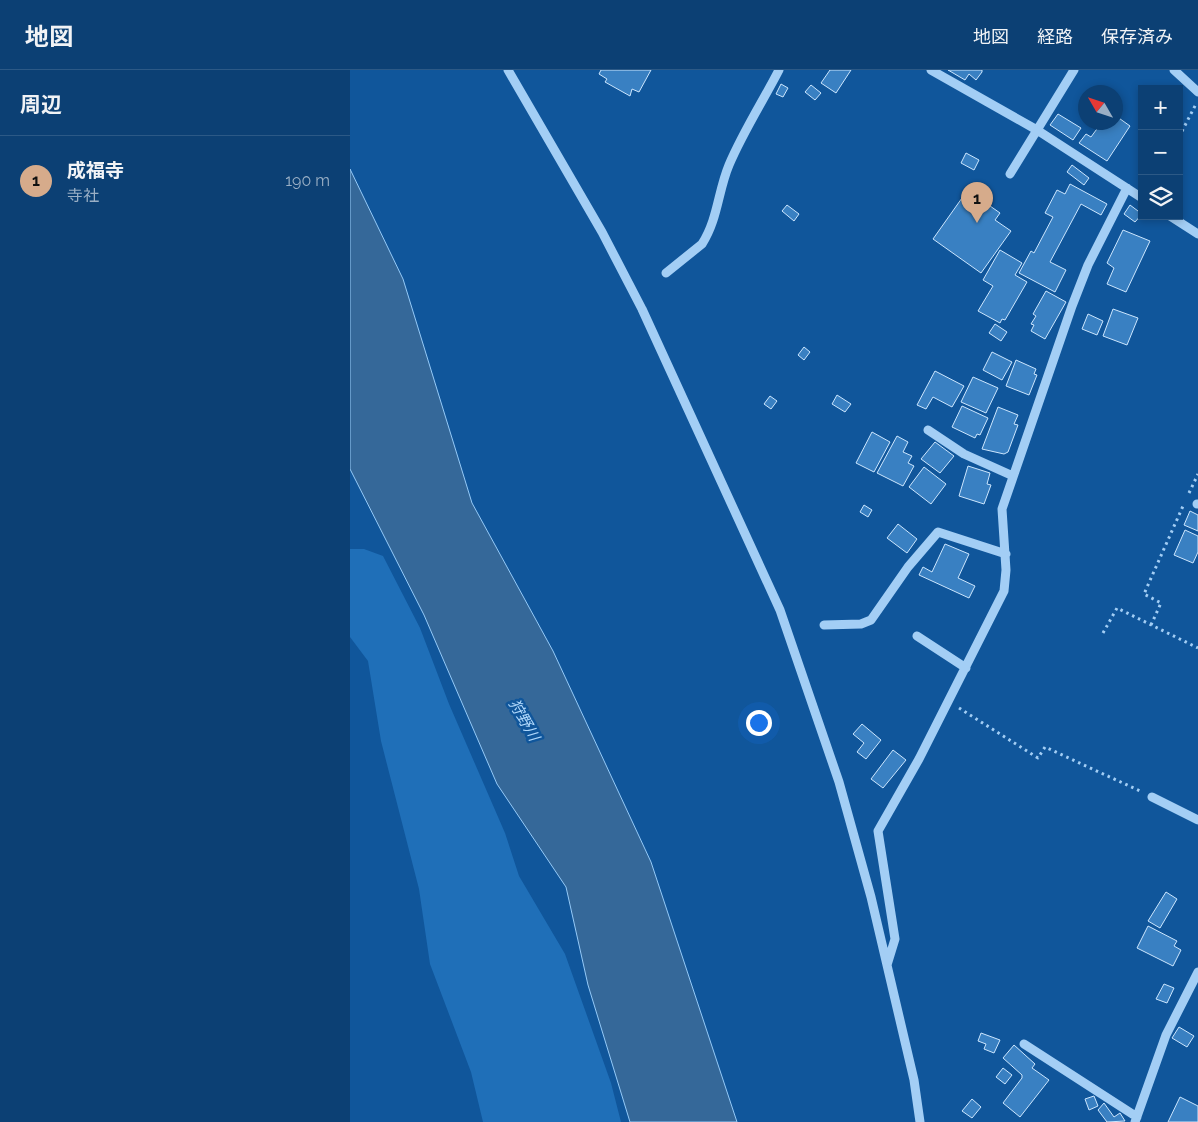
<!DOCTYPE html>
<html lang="ja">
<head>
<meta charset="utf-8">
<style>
	body { margin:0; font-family:Raleway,"Noto Sans JP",sans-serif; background:#1a4b7c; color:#f1f3f6 }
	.controls { position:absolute; right:15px; top:15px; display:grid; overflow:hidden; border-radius:0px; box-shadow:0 2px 8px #0003 }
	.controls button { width:45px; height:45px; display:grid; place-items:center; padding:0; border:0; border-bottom:1px solid #2c5986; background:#0c4074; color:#f1f3f6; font:25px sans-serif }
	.compass { position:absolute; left:728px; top:15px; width:45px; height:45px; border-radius:50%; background:#0c4074; box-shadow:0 2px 8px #0003; rotate:309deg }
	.you { position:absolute; left:408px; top:652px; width:18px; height:18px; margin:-12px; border:4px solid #fff; border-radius:50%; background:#1a73e8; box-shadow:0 0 0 8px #1a73e833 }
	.badge { display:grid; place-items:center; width:32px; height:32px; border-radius:50%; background:#d6ab8b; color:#111; font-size:16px; font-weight:700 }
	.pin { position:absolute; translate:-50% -41px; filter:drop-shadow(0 1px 2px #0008) }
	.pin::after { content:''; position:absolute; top:26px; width:18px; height:15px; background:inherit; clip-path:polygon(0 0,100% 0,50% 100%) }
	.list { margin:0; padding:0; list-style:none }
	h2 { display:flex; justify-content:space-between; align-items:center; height:65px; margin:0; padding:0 20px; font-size:21px }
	h2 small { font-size:16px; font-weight:400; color:#9aafc5 }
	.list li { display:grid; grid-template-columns:32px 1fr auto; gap:15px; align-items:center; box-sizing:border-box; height:90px; padding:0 20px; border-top:1px solid #2c5986 }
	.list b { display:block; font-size:19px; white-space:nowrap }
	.list p { margin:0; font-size:16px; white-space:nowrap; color:#9aafc5 }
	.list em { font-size:16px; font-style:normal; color:#9aafc5 }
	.icon { flex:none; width:28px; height:28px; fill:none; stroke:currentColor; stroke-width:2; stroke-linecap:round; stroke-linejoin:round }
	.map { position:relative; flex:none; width:848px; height:1052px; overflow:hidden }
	header { display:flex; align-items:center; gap:30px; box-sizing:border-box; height:70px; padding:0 25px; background:#0c4074; border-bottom:1px solid #2c5986 }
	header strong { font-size:24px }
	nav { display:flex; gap:28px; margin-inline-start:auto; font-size:18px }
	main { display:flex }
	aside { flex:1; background:#0c4074 }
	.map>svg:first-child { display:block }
</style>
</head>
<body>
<header>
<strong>地図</strong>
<nav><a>地図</a><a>経路</a><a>保存済み</a></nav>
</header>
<main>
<aside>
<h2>周辺<small></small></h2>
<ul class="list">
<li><span class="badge">1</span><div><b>成福寺</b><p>寺社</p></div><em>190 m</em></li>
</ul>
</aside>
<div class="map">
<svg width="848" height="1052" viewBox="0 0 848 1052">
	<rect width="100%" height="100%" fill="#10569b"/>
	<path fill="#1f6fb8" d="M0,479H14L33,486L70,558L99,634L155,763L169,806L215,884L261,1013L271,1052H133L121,1002L80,894L69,819L31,671L18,591L0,567Z"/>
	<path fill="#356899" stroke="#95caf8" d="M0,99L53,209L122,433L203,581L301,792L387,1052H280L238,915L216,817L147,714L74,545L0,399Z"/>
	<path fill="#3980c2" stroke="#cce6fe" d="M251,0H301L289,22L282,19L280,26L255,12L257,9L249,4Z
		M480,0H501L486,23L471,13Z
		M598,0H632V2L626,10L619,4L615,10Z
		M431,14L438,18L433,27L426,24Z
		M461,15L471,23L465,30L455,22Z
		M708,44L731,58L723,70L700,55Z
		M766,46L780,56L757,91L729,73L736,64L741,67L752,52H766Z
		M616,83L629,90L624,100L611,93Z
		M722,95L739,108L734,115L717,102Z
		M720,114L757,134L751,145L731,134L700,192L716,200L705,222L669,203L681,181L684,183L703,147L695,143L707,120L715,124Z
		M612,128L628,139L633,131L650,143L645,150L661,161L631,203L583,169Z
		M437,135L449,144L444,151L432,141Z
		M780,135L792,144L785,152L774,144Z
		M773,160L800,171L776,222L757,214L764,198L757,193Z
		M650,180L672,193L665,205L677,212L655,250L652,249L650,253L628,241L643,216L633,210Z
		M696,221L716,232L695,269L681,261L684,255L681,254L686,246L683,244Z
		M763,239L788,248L777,275L753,266Z
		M738,244L753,251L747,265L732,259Z
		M645,254L657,262L651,271L639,263Z
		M454,277L460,282L454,290L448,285Z
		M642,282L662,292L652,310L633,300Z
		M666,290L686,299L684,304L687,305L679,325L656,316Z
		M585,301L614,316L602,337L583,327L576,339L567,335Z
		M623,307L648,318L636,343L611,332Z
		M487,325L501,334L495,342L482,334Z
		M420,326L427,331L421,339L414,334Z
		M612,336L638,348L630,365L627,364L625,368L602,357Z
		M648,337L668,345L664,354L668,355L658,382L654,384L632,379Z
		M522,362L540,372L524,402L506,393Z
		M547,366L558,372L553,382L562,386L558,393L564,396L553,416L527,403Z
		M585,372L604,386L590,403L571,389Z
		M618,396L640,403L637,414L641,415L634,434L609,426Z
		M574,397L596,414L581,434L559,417Z
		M514,435L522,440L518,447L510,442Z
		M840,441L848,445V461L834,455Z
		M548,454L567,469L557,483L537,468Z
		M835,460L848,466V482L843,493L824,485Z
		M595,474L619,484L608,508L625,516L619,528L569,505L573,497L582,502Z
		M512,654L531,670L516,689L507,682L514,673L503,664Z
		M543,680L556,690L533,718L521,709Z
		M816,822L827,829L810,858L798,851Z
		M798,856L827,871L824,876L831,880L823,896L787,878Z
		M814,914L824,918L817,933L806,929Z
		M829,957L844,966L837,977L822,968Z
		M631,963L650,970L644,983L634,979L636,974L628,971Z
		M664,975L685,994L682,998L699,1010L670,1047L653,1033L672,1008V1005L653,988Z
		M653,998L662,1005L655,1014L646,1007Z
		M744,1026L748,1036L739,1040L735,1029Z
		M830,1027L848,1036V1052H818Z
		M622,1029L631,1037L622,1048L612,1041Z
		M754,1033L764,1047L770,1043L775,1051L757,1052L748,1040Z"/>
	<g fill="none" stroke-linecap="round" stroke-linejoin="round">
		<path stroke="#a3cef5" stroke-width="3" stroke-dasharray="2.5 4" stroke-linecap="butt" d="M829,67L846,34
			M839,423L848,404
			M801,555L811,533L794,524L833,436
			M753,563L767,538L848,578
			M609,638L688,688L695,677L790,721"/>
		<path stroke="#a3cef5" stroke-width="9" d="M158,0L252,162L292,239L430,540L489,712L521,827L564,1010L570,1052
			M581,0L687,60L792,128
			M824,0L848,22
			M660,104L724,0
			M820,146L848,164
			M316,203L352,174C368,149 368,121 379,95C393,62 413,31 429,0
			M578,360L614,384L663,406
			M847,434H848
			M474,555L511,554L521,550L558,497L588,462L656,484
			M567,566L616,598
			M802,727L848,750
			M537,895L545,869L528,761L569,689L654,521L656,500L652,439L722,236L738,195L777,118
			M674,974L787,1047
			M785,1052L816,965L848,902"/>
	</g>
	<g text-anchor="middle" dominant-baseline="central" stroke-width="5" stroke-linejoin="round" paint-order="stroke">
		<g font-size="15" font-style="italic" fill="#b0d8fb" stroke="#10569b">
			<text transform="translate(174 650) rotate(60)">狩野川</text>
		</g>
	</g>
</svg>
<div class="controls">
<button>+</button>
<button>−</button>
<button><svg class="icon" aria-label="layers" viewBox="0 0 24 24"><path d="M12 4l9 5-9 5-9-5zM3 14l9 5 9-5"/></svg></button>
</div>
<svg class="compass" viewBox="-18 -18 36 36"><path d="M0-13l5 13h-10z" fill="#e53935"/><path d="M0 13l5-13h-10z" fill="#9aafc5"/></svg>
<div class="you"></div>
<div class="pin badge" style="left:627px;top:153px">1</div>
</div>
</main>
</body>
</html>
